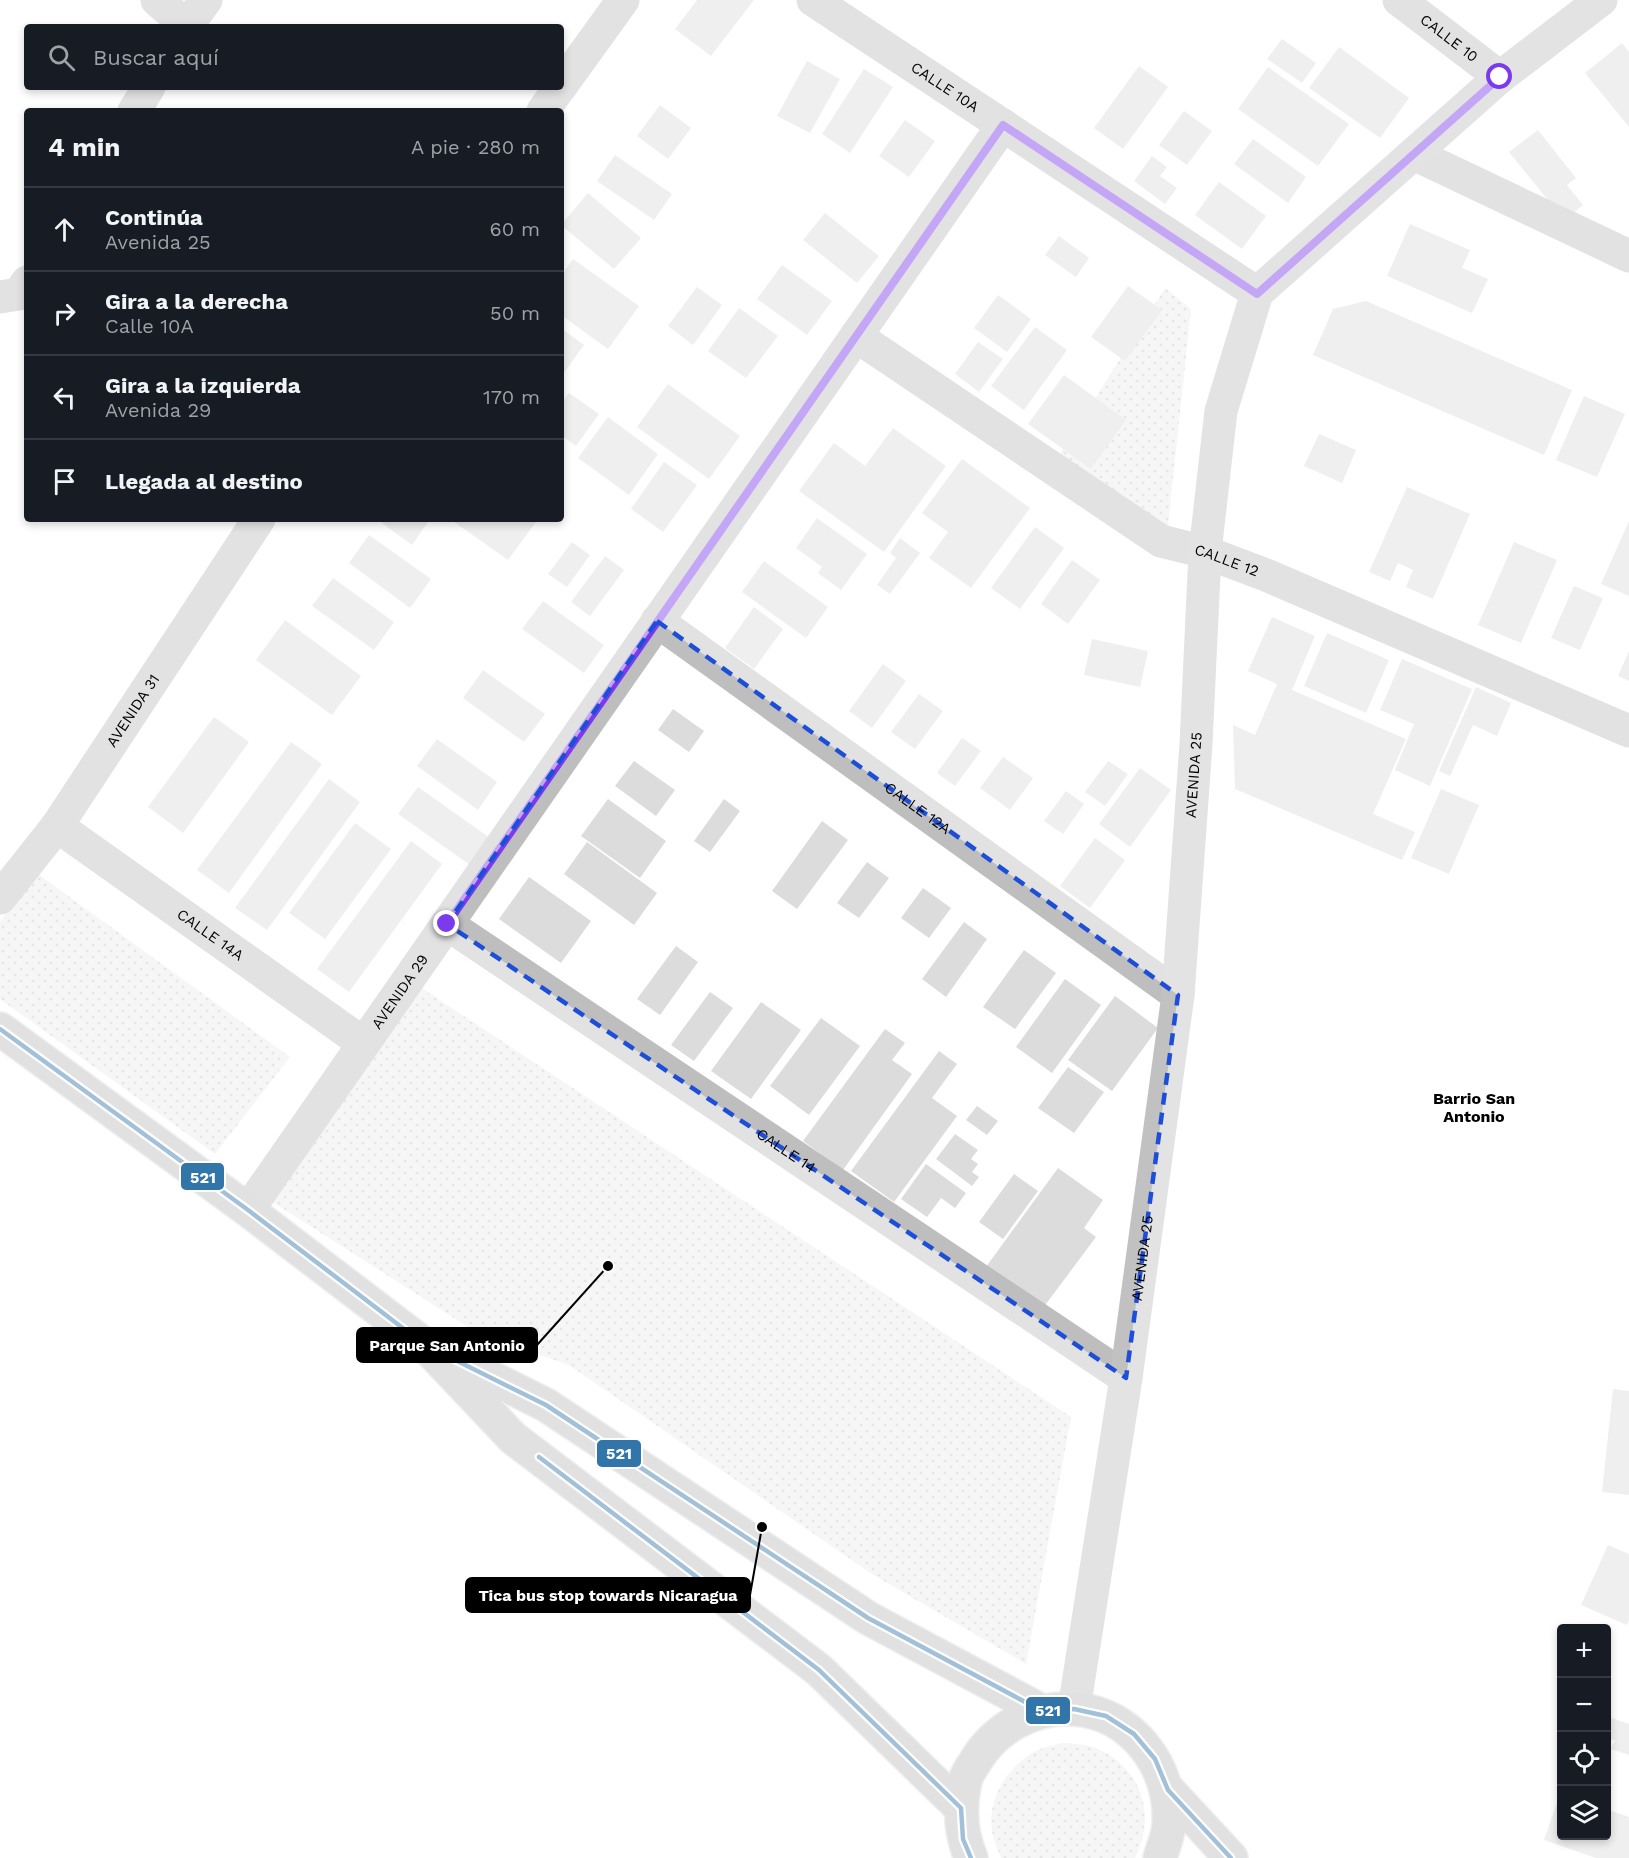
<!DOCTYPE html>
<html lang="es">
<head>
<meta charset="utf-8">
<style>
	body { margin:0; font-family:"Work Sans",sans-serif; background:#242831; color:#f1f3f6 }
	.controls { position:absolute; right:18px; bottom:18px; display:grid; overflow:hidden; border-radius:6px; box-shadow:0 3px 9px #0003 }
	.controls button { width:54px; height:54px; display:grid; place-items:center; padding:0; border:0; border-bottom:2px solid #363941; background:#171b24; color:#f1f3f6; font:30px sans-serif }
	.stop { position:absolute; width:18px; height:18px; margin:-14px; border:4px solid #7c3aed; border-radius:50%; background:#fff }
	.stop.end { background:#7c3aed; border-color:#fff; box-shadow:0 2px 6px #0008 }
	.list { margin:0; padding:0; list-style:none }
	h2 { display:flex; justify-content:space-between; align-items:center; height:78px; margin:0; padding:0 24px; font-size:26px }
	h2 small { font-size:20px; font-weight:400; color:#9ea1a6 }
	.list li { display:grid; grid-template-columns:39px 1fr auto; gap:18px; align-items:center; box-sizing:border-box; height:84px; padding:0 24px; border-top:2px solid #363941 }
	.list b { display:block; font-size:22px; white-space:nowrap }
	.list p { margin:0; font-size:20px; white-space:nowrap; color:#9ea1a6 }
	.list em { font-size:20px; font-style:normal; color:#9ea1a6 }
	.icon { flex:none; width:33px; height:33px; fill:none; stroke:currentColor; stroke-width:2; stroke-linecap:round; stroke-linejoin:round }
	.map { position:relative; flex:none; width:1629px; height:1858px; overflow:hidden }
	.search { position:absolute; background:#171b24; box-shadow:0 3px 9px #0003; left:24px; top:24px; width:540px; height:66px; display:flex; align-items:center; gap:15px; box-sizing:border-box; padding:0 21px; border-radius:6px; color:#9ea1a6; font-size:22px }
	.panel { position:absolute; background:#171b24; box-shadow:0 3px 9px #0003; left:24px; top:108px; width:540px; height:414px; border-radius:6px }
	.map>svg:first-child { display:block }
</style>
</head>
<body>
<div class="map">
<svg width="1629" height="1858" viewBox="0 0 1629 1858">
	<defs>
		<pattern id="park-dots" width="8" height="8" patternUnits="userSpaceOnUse" patternTransform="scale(1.5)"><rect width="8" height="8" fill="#eaeaea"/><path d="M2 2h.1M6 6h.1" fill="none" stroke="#c7c7c7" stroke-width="1.8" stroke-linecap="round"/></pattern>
	</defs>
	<rect width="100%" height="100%" fill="#fff"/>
	<path fill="url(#park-dots)" d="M1165,288L1191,309L1168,525L1144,531L1056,460Z
		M35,872L290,1057L215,1154L0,999V922Z
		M420,987L1071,1417L1026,1664L872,1574L569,1365L479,1334L268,1199Z
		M1063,1743C1072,1744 1082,1744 1090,1746C1140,1763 1158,1813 1135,1858H1001C999,1851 995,1844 993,1836C985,1802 1006,1767 1036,1751C1044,1747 1054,1745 1063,1743Z"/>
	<path fill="#dcdcdc" d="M697,0H754L711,56L675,29Z
		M1282,39L1316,63L1302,83L1267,59Z
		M1622,43L1629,52V127L1585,73Z
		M1339,47L1409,98L1380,138L1309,88Z
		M807,61L840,79L810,133L777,116Z
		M1139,66L1168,87L1123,149L1094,128Z
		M1268,67L1349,124L1318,166L1238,109Z
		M864,69L893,87L850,153L822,134Z
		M660,105L691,128L668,159L637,136Z
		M1184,111L1212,131L1187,165L1159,145Z
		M905,120L935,141L909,177L879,156Z
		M1538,130L1576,178L1567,185L1583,205L1564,220L1509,152Z
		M1253,139L1306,177L1288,203L1234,164Z
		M615,155L672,194L654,220L597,181Z
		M1152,156L1167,167L1160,176L1177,188L1165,204L1134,181Z
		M1219,182L1266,216L1242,249L1195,215Z
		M588,193L641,238L614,269L561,225Z
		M825,213L879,256L857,283L803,240Z
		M1410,224L1470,250L1462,268L1488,279L1472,313L1387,276Z
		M1059,236L1089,258L1076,277L1045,255Z
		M573,259L639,306L608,349L561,315V276Z
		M782,265L832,301L807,335L757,299Z
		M1128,286L1162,310L1125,361L1091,337Z
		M697,287L722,305L693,345L668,326Z
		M998,295L1031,319L1007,352L974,328Z
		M1366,301L1572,390L1544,455L1313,355L1333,309Z
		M739,308L778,336L746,378L708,351Z
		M1035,327L1067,350L1024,410L991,386Z
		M561,328L584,345L563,374L561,372Z
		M978,342L1003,359L979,392L955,374Z
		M1064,375L1126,420L1091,469L1028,424Z
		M668,384L740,436L709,479L637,427Z
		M569,393L599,414L576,446L561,435V404Z
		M1584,396L1625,414L1597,477L1556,460Z
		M608,417L658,454L629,495L578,458Z
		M893,428L946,466L884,552L799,491L834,443L865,466Z
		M1319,434L1356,450L1342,483L1304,466Z
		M962,459L1030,508L971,588L929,558L948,532L922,513Z
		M664,462L697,485L663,532L631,509Z
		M1407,487L1470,514L1433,599L1406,587L1413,570L1398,563L1390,581L1369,572Z
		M817,518L867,554L841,590L818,573L822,567L796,548Z
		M385,519H430L412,545L382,523Z
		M450,519H538L508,560Z
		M1629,521V596L1601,584Z
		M1035,527L1064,548L1020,609L991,588Z
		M369,535L431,579L410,608L349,563Z
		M900,538L920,553L890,594L877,585L896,558L890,553Z
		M572,542L590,555L567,587L548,574Z
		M1514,542L1557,560L1521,643L1478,625Z
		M605,556L624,570L590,616L571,602Z
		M1072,560L1100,580L1068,624L1041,604Z
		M764,561L828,607L806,638L742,592Z
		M333,578L394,622L374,650L312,606Z
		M1574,586L1603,598L1580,650L1551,638Z
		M543,601L604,645L584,673L522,629Z
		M754,607L783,629L754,669L725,648Z
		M1272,617L1315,636L1292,690L1406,739L1373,814L1415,832L1402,860L1235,789L1233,725L1255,735L1277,684L1248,671Z
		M285,620L361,676L332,715L256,660Z
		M1327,633L1389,660L1366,713L1304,686Z
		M1092,639L1148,651L1140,687L1084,675Z
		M1629,651V681L1618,676Z
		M1402,659L1472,689L1430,786L1395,770L1414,724L1380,710Z
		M883,664L906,681L872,728L849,711Z
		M483,670L545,714L524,742L463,698Z
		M1476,687L1511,703L1497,736L1473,725L1450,776L1439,771Z
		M919,694L943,711L915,749L891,732Z
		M673,709L704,731L689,752L658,730Z
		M214,717L249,742L183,833L148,807Z
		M962,738L981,751L955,786L937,773Z
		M437,739L497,782L478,810L417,766Z
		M291,742L322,764L229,893L197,870Z
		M1003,757L1033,778L1010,810L980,788Z
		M634,761L675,790L656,816L615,786Z
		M1108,761L1128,774L1105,806L1085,792Z
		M1140,768L1171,790L1130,847L1099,824Z
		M329,779L360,802L267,930L235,908Z
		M418,787L490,838L470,865L398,814Z
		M1441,789L1479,805L1449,874L1411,858Z
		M1066,791L1084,804L1063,834L1044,821Z
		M608,799L666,841L640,878L581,836Z
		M724,799L740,811L710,852L694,841Z
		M822,821L848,840L797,909L772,891Z
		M355,823L391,849L325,939L289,913Z
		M1095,838L1125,860L1090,908L1060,886Z
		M411,841L442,864L349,992L317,969Z
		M587,842L657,893L634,925L564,874Z
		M867,862L889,878L859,918L837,903Z
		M529,877L591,921L561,963L499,919Z
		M923,888L951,908L929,938L901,918Z
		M964,922L987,939L946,997L922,979Z
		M676,946L698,962L660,1015L637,999Z
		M1024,950L1056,973L1015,1029L983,1007Z
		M1065,979L1101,1005L1052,1073L1016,1047Z
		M710,992L733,1008L694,1061L671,1045Z
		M1115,996L1158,1028L1112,1091L1068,1060Z
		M761,1002L801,1030L751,1099L711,1071Z
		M821,1018L860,1046L809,1115L770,1086Z
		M885,1029L905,1043L892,1060L912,1074L843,1170L803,1141Z
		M939,1051L957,1064L932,1098L957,1116L894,1202L851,1171Z
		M1068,1067L1104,1092L1074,1133L1038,1108Z
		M977,1106L998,1121L987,1135L966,1120Z
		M955,1134L978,1150L971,1159L978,1164L972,1172L979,1177L972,1186L936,1159Z
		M926,1164L966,1193L955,1208L941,1198L927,1217L901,1199Z
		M1058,1168L1103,1200L1084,1228L1096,1237L1040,1312L983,1271Z
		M1014,1174L1038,1191L1003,1239L979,1222Z
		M1613,1389L1629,1391V1495L1602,1492Z
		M1608,1545L1629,1554V1620L1627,1625L1581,1605Z
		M1606,1716L1629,1724V1755L1611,1749L1615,1740L1606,1738Z
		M1561,1791L1562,1836H1606V1809L1629,1817V1858H1596L1544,1840Z"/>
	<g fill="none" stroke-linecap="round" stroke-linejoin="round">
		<g stroke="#dbdbdb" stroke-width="36">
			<path id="highway" d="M0,1029L248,1210L425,1345L513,1438L819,1670L961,1808
				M446,1355L546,1405L868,1618L1042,1711
				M1168,1790L1231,1858
				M971,1858C960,1832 959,1805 966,1778C968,1772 972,1767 975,1762C995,1728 1034,1706 1074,1709C1132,1713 1172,1767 1169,1823C1169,1834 1163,1847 1160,1858"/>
		</g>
		<g stroke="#bebebe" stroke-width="33">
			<path d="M157,0L187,26"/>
			<path id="s1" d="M813,0L1257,293"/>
			<path id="s2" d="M1399,0L1500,77"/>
			<path d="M186,27L206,0"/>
			<path d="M561,86L623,0"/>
			<path d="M134,111L149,87"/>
			<path d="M543,111L560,87"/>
			<path d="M1414,154L1629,256"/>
			<path d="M0,297L19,294L27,282"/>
			<path id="s3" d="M856,336L1161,541L1205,552L1266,575L1629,731"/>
			<path id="s4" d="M657,621L1178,995"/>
			<path id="s5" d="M57,826L363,1043"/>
			<path id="s6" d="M0,898L57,826L259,519"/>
			<path id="s7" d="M447,924L1126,1378"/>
			<path id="s8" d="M248,1210L1003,125"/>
		</g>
		<path stroke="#c1c1c1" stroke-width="33" id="s9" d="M1074,1709L1126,1378L1178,995L1196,744L1205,552L1221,411L1257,293L1500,77L1601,0"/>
		<use href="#highway" stroke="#bdbdbd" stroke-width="33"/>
		<g stroke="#fff" stroke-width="9">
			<path id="bus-1" d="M0,1029L248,1210L425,1345L546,1405L868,1618L1042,1711L1074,1709L1106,1716L1134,1734L1155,1759L1168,1790L1231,1858
				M539,1457L819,1670L961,1808L963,1839L971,1858"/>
		</g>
		<use href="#bus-1" stroke="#3275a8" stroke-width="4.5"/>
	</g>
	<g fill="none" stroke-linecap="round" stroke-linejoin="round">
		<path stroke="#7c3aed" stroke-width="8" d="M447,924L1003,125L1257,294L1500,77"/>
	</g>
	<path d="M0 0H1629V1858H0ZM657,621L1178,995L1126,1378L447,924Z" fill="#fff" fill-opacity=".55" fill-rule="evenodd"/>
	<path fill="none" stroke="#1d4ed8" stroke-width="4.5" stroke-dasharray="12 8" stroke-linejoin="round" d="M657,621L1178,995L1126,1378L447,924Z"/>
	<g text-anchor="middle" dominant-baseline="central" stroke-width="5" stroke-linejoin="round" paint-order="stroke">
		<g font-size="15" fill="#000" stroke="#fff">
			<text stroke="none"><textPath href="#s2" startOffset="63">CALLE 10</textPath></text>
			<text stroke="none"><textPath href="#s1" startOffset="158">CALLE 10A</textPath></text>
			<text stroke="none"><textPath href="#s3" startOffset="436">CALLE 12</textPath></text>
			<text stroke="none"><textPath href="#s6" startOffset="230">AVENIDA 31</textPath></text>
			<text stroke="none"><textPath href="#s9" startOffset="942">AVENIDA 25</textPath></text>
			<text stroke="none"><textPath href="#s4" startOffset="321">CALLE 12A</textPath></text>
			<text stroke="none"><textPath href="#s5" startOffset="188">CALLE 14A</textPath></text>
			<text stroke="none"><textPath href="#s8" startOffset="266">AVENIDA 29</textPath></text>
			<text stroke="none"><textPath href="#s7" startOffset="408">CALLE 14</textPath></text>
			<text stroke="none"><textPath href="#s9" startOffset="456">AVENIDA 25</textPath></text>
		</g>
		<g font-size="16" font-weight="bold" fill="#000" stroke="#fff">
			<text x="1474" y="1098">Barrio San<tspan x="1474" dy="18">Antonio</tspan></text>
		</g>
	</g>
	<path fill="none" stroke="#000" stroke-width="2" d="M608 1266L537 1345M762 1527L750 1595"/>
	<g fill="#000" stroke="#fff" stroke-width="2">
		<circle cx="608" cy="1266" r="6"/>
		<circle cx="762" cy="1527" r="6"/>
	</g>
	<g fill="#000" stroke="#000" stroke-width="2">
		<rect x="357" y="1328" width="180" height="34" rx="6"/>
		<rect x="466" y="1578" width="284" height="34" rx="6"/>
	</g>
	<g font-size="16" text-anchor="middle" font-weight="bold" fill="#fff">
		<text x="447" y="1351">Parque San Antonio</text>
		<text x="608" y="1601">Tica bus stop towards Nicaragua</text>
	</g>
	<g stroke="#fff" stroke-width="2">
		<rect x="180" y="1162" width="45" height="29" rx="6" fill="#3275a8"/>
		<rect x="596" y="1439" width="46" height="29" rx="6" fill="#3275a8"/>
		<rect x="1025" y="1696" width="46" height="29" rx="6" fill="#3275a8"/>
	</g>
	<g font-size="16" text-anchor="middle" font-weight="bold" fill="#fff">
		<text x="203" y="1183">521</text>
		<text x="619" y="1459">521</text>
		<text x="1048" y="1716">521</text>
	</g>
</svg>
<div class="controls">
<button>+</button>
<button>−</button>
<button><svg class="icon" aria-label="locate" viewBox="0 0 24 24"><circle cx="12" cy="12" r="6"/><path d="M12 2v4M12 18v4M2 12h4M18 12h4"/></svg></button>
<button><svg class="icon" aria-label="layers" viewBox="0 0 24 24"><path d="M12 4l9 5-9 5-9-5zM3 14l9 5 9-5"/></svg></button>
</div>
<div class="stop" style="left:1500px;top:77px"></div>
<div class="stop end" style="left:447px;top:924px"></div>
<div class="search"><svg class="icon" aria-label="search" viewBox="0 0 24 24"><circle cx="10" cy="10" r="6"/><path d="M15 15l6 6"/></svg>Buscar aquí</div>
<section class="panel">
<h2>4 min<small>A pie · 280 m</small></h2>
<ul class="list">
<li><svg class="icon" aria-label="ahead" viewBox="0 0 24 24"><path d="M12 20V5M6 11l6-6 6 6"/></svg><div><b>Continúa</b><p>Avenida 25</p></div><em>60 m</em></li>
<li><svg class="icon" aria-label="right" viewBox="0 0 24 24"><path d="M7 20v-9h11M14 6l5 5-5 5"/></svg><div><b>Gira a la derecha</b><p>Calle 10A</p></div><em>50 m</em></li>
<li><svg class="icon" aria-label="left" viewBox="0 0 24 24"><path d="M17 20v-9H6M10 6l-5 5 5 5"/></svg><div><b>Gira a la izquierda</b><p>Avenida 29</p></div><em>170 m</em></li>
<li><svg class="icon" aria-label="arrive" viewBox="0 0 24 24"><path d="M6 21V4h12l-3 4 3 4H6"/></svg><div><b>Llegada al destino</b></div></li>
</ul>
</section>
</div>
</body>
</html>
